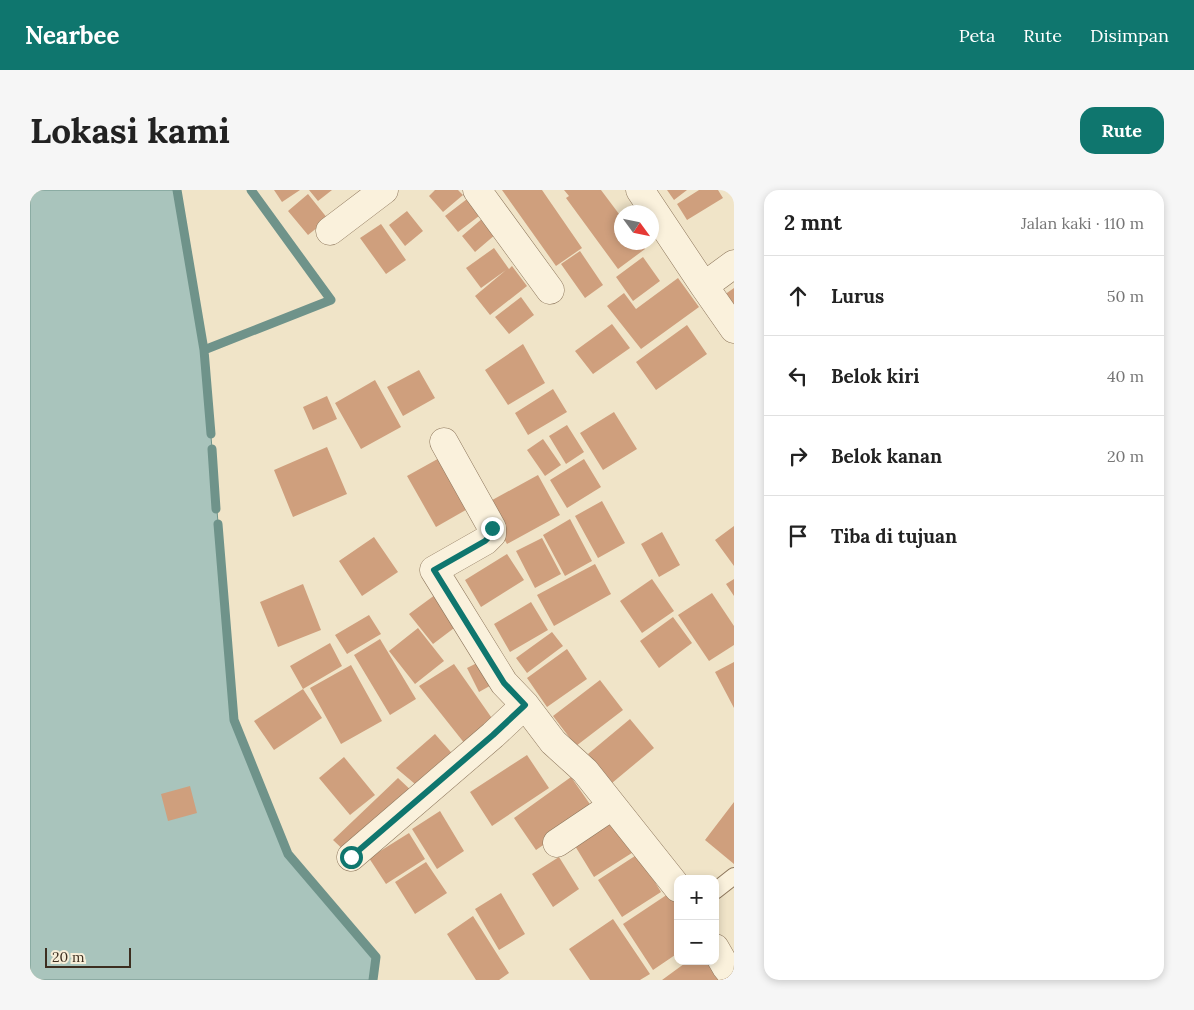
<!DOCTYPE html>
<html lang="id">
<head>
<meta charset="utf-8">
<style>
	body { margin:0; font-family:Lora,serif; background:#f6f6f6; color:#222 }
	.controls { position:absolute; right:15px; bottom:15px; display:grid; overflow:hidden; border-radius:10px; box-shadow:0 2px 8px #0003 }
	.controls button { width:45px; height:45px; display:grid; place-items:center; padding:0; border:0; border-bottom:1px solid #e0e0e0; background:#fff; color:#222; font:25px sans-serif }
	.compass { position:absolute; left:584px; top:15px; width:45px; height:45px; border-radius:50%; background:#fff; box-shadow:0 2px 8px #0003; rotate:123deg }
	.scale { position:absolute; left:15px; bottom:12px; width:86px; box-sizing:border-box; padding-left:5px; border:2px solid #3d2e20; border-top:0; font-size:14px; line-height:18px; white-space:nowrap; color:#3d2e20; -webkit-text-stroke:4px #f7eed8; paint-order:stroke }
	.stop { position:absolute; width:15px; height:15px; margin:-11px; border:4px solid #0f766e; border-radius:50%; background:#fff }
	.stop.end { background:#0f766e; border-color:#fff; box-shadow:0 1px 5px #0008 }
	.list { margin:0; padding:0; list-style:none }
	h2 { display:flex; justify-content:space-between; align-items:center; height:65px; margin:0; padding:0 20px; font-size:21px }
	h2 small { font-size:16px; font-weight:400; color:#767676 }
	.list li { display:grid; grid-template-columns:32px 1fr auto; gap:15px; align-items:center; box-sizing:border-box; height:80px; padding:0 20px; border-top:1px solid #e0e0e0 }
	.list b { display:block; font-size:19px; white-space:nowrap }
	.list em { font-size:16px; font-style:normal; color:#767676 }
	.icon { flex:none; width:28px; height:28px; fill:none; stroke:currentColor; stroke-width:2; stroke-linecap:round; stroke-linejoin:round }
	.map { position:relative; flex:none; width:704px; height:790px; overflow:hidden; border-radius:15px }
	header { display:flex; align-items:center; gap:30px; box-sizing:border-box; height:70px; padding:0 25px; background:#0f766e; color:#fff }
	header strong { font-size:24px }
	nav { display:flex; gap:28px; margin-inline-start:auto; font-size:18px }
	.intro { display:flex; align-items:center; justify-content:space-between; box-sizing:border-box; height:120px; padding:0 30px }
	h1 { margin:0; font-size:35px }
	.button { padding:12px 22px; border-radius:15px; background:#0f766e; color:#fff; font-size:18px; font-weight:700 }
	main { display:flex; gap:30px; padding:0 30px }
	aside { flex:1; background:#fff; border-radius:15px; box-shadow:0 2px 8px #0003 }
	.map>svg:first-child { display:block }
</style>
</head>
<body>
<header>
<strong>Nearbee</strong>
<nav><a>Peta</a><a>Rute</a><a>Disimpan</a></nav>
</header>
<div class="intro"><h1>Lokasi kami</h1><a class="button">Rute</a></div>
<main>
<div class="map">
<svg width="704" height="790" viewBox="0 0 704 790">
	<rect width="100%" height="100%" fill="#f0e4c8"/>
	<path fill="#a9c4bc" stroke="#6f938a" d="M0,0H147L174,160L204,530L258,664L346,767L343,790H0Z"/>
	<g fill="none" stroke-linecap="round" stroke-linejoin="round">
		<path stroke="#6f938a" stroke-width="9" d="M147,0L174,160L181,244
			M174,160L301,110L221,0
			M182,259L186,319
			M188,334L204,530L258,664L346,767L343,790"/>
	</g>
	<path fill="#cf9f7d" d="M244,0H270L252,12Z
		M279,0H302L288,11Z
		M405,0H428L433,5L413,22L399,6Z
		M472,0H512L552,58L526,76Z
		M534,0H571L592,28V52H610L615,59L588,79L536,8L539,6Z
		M637,0H657L644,10Z
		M669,0H688L693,8L657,30L647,14Z
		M278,4L298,29L278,45L258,21Z
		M437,9L449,26L428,42L415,26Z
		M377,21L393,41L375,56L359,35Z
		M453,28L466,44L445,62L432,46Z
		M351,34L376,70L356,84L330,48Z
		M464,58L479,79L482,76L497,96L460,125L445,106L476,80L451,98L436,78Z
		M550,61L573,95L555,108L531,74Z
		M613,67L630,91L603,111L586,87Z
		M648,88L669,117L611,159L577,116L594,103L606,119Z
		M704,98V120L694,105Z
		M491,107L504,125L479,144L465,127Z
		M582,134L600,158L563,184L545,161Z
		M657,135L677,164L626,200L606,172Z
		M493,154L515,193L478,215L455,180Z
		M389,180L405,208L373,226L357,197Z
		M345,190L371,237L331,259L305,213Z
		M523,199L537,222L498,245L485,223Z
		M297,206L307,229L283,240L273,217Z
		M584,222L607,259L573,280L550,243Z
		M537,235L554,262L536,274L519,246Z
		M513,249L531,275L515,286L497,260Z
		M297,257L317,304L263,327L244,280Z
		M413,266L441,317L406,337L377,286Z
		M554,269L571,297L537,318L520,290Z
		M508,285L530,325L477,354L455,314Z
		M572,311L595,353L568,368L545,326Z
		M540,329L562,371L535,386L513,345Z
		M704,336V376L685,350Z
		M632,342L650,375L629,387L611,354Z
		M344,347L368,382L332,406L309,371Z
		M512,348L531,384L505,398L486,361Z
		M477,364L494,390L451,417L435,390Z
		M565,374L581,404L524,436L507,405Z
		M622,389L644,421L612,443L590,411Z
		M704,389V406L696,394Z
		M273,394L291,440L248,457L230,412Z
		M409,402L432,432L403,454L379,424Z
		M682,403L704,436V455L679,471L648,425Z
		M501,412L518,440L480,462L464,434Z
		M339,425L351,444L317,464L305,445Z
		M643,427L662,453L629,478L610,451Z
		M388,438L414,471L385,494L359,461Z
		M522,442L533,456L497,483L486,468Z
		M350,449L386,509L360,525L324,465Z
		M300,453L312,476L273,499L260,476Z
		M537,459L557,489L517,517L497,488Z
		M453,470L465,493L449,502L437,478Z
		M704,472V518L685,482Z
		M424,474L466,534L439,559L389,496Z
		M321,475L352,531L311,554L280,498Z
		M570,490L593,520L546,556L523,526Z
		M273,499L292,528L244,560L224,531Z
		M600,529L624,558L582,593L558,564Z
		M405,544L426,568L391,599L366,578Z
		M497,565L519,598L462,636L440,602Z
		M314,567L345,605L320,625L289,588Z
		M541,587L564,620L506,660L484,628Z
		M368,588L385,604L319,665L303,650Z
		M160,596L167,623L138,631L131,604Z
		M704,612V674L675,650Z
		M410,621L434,661L407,679L382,639Z
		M583,625L605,661L564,687L542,651Z
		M379,643L395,669L356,694L339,668Z
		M608,664L631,702L592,727L568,690Z
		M529,667L549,699L523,717L502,684Z
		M396,672L417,703L385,724L365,692Z
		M644,700L648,705V763L623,780L593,734Z
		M471,703L495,744L469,760L445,719Z
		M443,726L479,783L469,790H446L417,744Z
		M583,729L620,784L610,790H560L539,759Z
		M658,771H686L700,790H632Z"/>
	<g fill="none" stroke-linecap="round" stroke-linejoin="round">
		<g stroke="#8d765c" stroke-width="18">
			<path id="service" d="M685,701L704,686"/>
		</g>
		<g stroke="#8d765c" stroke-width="29">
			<path id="minor" d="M447,0L520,100
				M610,0L674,96L704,74
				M300,41L354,0
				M674,96L704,139
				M414,252L462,338V344L455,351L404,380L474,493L495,515L523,552L555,581L648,698
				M527,653L582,616
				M321,667L463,545L495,515
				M685,758L696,777L704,787"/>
		</g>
		<use href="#service" stroke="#faf1dc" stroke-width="16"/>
		<use href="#minor" stroke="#faf1dc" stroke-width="28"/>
	</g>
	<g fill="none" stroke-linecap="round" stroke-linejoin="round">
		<path stroke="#0f766e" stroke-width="6" d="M321,667L463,545L495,515L474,493L404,380L455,351L462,344V338"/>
	</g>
</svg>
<div class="controls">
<button>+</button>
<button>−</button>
</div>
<svg class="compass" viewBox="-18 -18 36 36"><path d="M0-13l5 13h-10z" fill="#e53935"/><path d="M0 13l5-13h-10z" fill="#767676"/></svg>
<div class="scale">20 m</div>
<div class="stop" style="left:321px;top:667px"></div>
<div class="stop end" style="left:462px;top:338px"></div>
</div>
<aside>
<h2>2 mnt<small>Jalan kaki · 110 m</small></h2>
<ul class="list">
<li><svg class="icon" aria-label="ahead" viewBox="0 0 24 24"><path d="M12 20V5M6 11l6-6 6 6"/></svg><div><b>Lurus</b></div><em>50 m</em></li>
<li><svg class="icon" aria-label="left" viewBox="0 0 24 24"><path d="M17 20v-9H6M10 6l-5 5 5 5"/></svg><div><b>Belok kiri</b></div><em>40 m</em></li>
<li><svg class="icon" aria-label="right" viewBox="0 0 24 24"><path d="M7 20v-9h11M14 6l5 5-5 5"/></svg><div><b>Belok kanan</b></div><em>20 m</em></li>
<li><svg class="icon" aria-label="arrive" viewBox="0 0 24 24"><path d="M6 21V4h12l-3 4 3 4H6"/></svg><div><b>Tiba di tujuan</b></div></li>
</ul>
</aside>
</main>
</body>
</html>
